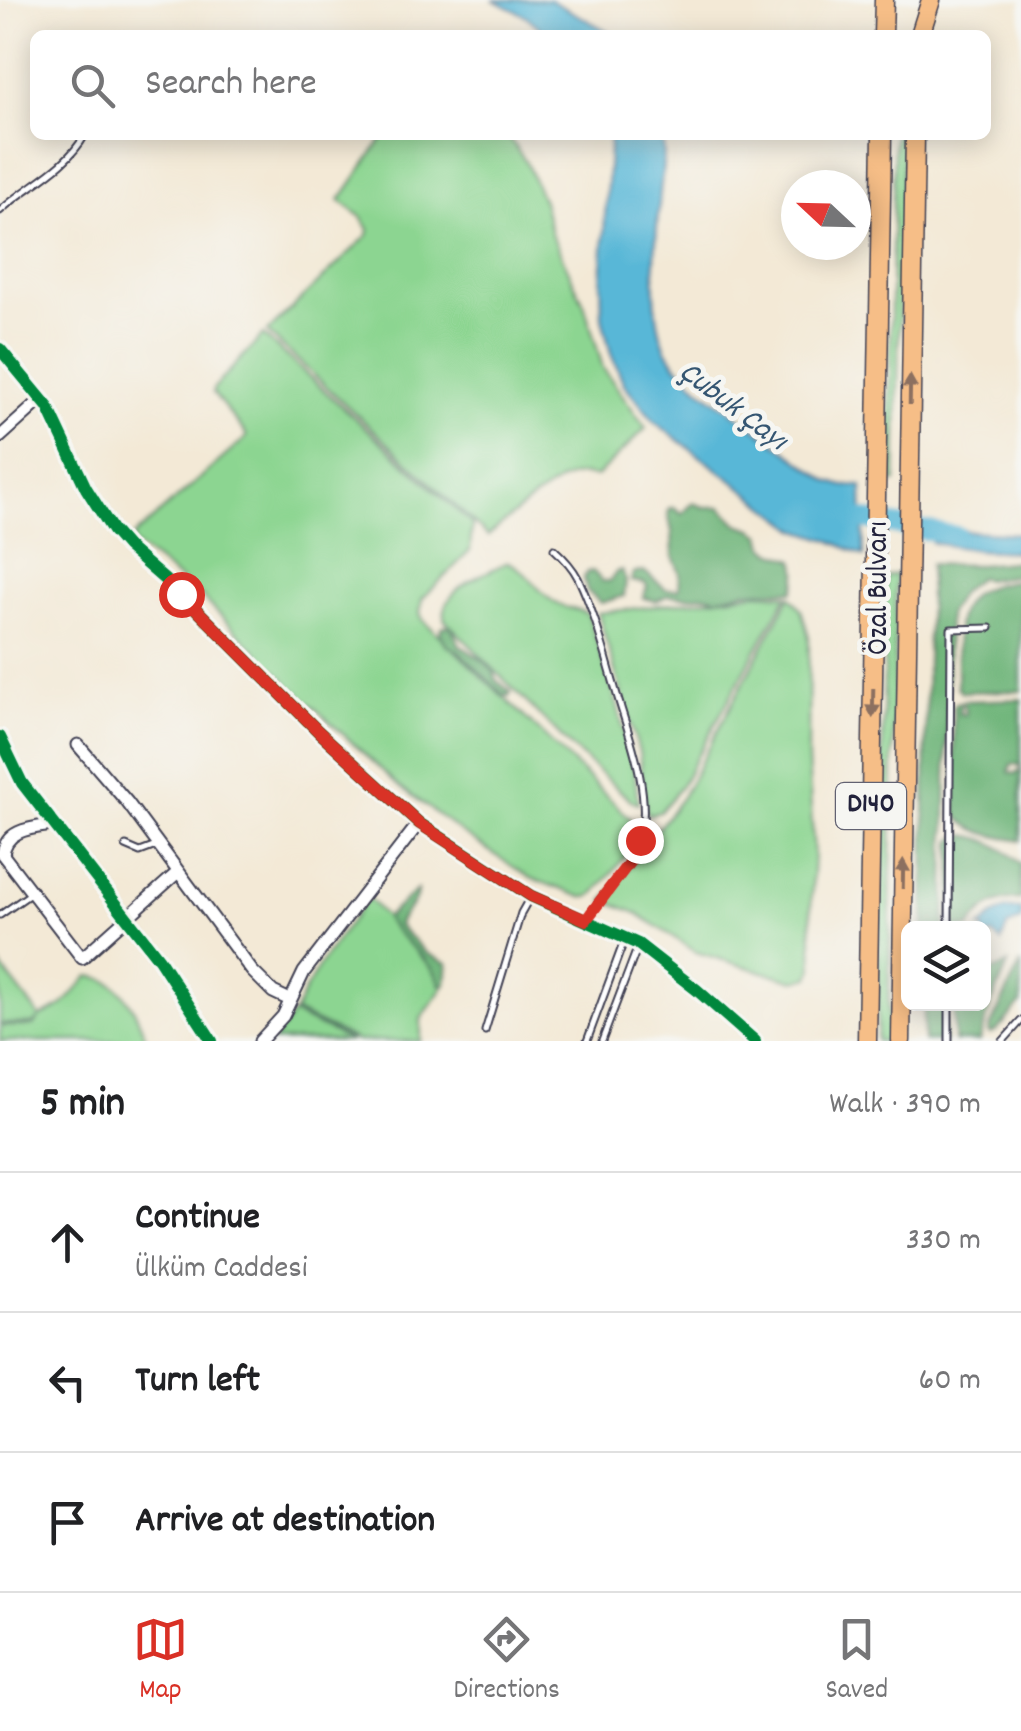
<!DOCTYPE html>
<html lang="en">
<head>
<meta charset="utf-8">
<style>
	body { margin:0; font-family:Dekko,sans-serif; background:#f2f2f2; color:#202124 }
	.controls { position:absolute; right:30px; bottom:30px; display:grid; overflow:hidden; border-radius:15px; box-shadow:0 5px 25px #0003 }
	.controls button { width:90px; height:90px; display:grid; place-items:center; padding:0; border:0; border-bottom:2px solid #e0e0e0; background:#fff; color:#202124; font:50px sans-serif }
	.compass { position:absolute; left:781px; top:170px; width:90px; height:90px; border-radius:50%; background:#fff; box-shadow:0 5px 25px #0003; rotate:292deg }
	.stop { position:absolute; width:30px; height:30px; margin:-22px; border:8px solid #d93025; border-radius:50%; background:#fff }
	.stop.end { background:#d93025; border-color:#fff; box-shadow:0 2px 10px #0008 }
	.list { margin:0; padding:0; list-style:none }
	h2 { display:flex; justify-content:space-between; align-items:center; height:130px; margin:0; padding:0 40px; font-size:42px }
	h2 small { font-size:32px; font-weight:400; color:#757577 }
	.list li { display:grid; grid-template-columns:65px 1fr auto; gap:30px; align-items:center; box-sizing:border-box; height:140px; padding:0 40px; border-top:2px solid #e0e0e0 }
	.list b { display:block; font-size:38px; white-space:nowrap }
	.list p { margin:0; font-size:32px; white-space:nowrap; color:#757577 }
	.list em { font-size:32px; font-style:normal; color:#757577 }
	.icon { flex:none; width:55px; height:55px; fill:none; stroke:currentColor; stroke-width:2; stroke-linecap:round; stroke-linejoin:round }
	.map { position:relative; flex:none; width:1021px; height:1041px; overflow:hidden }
	.search { position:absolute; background:#fff; box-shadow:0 5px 25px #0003; left:30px; right:30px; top:30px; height:110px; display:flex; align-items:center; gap:25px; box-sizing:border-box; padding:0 35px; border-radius:15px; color:#757577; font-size:38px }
	.sheet { height:550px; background:#fff }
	nav { display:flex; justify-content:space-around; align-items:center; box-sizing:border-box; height:140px; border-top:2px solid #e0e0e0; background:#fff; font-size:28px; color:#757577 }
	nav a { display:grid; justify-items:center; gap:5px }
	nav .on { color:#d93025 }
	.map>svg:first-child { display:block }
</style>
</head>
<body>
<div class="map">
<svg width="1021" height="1041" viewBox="0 0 1021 1041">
	<rect width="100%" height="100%" fill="#f6f6f2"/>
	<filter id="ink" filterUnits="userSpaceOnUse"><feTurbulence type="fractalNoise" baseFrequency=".01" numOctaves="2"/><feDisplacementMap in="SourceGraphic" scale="20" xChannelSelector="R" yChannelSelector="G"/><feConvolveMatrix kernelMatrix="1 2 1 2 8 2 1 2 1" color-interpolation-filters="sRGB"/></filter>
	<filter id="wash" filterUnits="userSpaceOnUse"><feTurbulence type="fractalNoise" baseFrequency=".0048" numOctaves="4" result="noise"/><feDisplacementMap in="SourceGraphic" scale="40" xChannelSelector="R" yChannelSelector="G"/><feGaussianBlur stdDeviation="2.25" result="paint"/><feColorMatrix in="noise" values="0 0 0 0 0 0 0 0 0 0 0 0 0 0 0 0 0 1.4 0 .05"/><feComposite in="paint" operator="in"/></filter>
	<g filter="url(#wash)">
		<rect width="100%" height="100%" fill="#f3e9d6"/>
		<path fill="#8cd591" stroke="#577c66" stroke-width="2.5" d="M385,135H507L526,162L543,201L551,233L584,304L603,368L646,428L597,476C589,477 581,474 573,476C551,481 507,520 488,536L267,332L368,235L369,229L361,217L340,200Z
			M894,135H903L896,482H888Z
			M263,335L472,524L470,551L422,599L420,613L423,620L630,818C643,846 610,873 594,894L588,897H582L530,878L462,833L398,785L293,688L202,597L133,543L134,536L246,438V434L213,393V389Z
			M508,562C529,571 538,594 557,604C567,609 579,609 588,614L617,704L635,774L638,804L629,799L570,746L444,619C443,587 484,574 508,562Z
			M896,574L888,1041H877L886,577Z
			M757,593L787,595L680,787L660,812L648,815L646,810L639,752L598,613Z
			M790,596L801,609L809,637L808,759L814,855L811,909L813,970L810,977L795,981L696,952L637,913L604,900L682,797Z
			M368,898L446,984L421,1019V1041H357L295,1012C312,970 341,934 368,898Z
			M0,965L40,1017L62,1006L89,976C123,978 137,1013 147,1041H0V1026H33L39,1019L32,1024H0Z
			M293,1014L351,1041H273Z"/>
		<path fill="#71b67b" stroke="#4a6c5b" stroke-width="2.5" d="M693,503L704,507H721L738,524L753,529L762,535L765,546L772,552L795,560C799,569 797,582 793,591H746L717,598L705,595L687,597L669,595L656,601L643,598L647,587L645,583L631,581L634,573L645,572L666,589H679L680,573L673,557L672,532L668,513L670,508H674L682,514Z
			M1021,561V575L986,580L979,577L960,593L948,613L945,928H924L926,696L930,564L979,565Z
			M621,570L626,581L624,596L601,603L587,591L584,578L587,572L593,571L602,581H610L616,572Z
			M1021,580V691L961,692L957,687C958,624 943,588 1021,580Z
			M444,626H451L460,645L485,662L494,672L497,681L511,692L509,696L503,695L458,651L447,646L440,633L441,628Z
			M1021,699V768L1019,765L1012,764L1009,772L1016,774L1018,771L1021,772V841C998,837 972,834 956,815L953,707L956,703L961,702L959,714H966L963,701Z
			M959,835C983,835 1004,848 1021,864V899C998,899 981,907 970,928H953L952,842Z
			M417,890C418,906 401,912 398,925L426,953L448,964L446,984L441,985C432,959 403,943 387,921L386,917Z
			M1021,963V1003L997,1031L991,1034L989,1032L991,1025Z
			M1008,964L990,1007L980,1041H954V1004H984V971L996,970Z
			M924,1004H945V1041H924Z"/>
		<path fill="#58b7d7" stroke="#3d6c89" stroke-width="2.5" d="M493,0H550L615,35H548L526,16Z
			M610,135H662L664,153C660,205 642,312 670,356C678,369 690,380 702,390L828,481L844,486H862L864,556L829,540L798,530L656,423L624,384L611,354L602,318L601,282Z
			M933,523L967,531L1021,534V552L977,550L932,543Z
			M1006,909H1021V920L1007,927L1001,942L993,935H984V928H980L991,917Z"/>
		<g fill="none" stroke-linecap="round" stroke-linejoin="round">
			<path stroke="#58b7d7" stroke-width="20" d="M838,515L957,536"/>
		</g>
	</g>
	<g filter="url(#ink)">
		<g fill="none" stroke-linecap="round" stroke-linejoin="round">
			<g stroke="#414052" stroke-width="9">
				<path id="service" d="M0,211C28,185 66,169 85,135
					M554,549C564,558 572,566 578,578C595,613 604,651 615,688C628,734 651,788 641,837C635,863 601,895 587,920
					M126,846L140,852L156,846
					M0,915L30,894
					M949,928L951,629L990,628
					M485,1031L521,913L530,897
					M587,1041L624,941
					M602,1041L638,946
					M949,1041V1004
					M1003,1041L1021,1021"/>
			</g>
			<g stroke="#414052" stroke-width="15">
				<path id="minor" d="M0,349L48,407L86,488L113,531L127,547L181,594L318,731L419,823L531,896L638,944L697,990L755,1041
					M0,437L42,399
					M0,737L22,783L159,959L212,1041
					M78,745L127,802L252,971L273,992L290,1000
					M53,825C32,828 5,829 3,855L82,958L178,872
					M260,1041L283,1016L304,972L419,823"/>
			</g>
			<g stroke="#414052" stroke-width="21">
				<path id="trunk" d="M883,35L884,0
					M920,35L931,0
					M867,1041L882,135
					M901,1041L915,135"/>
			</g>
			<use href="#service" stroke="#fff" stroke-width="5"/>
			<use href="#minor" stroke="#fff" stroke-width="11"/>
			<use href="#trunk" stroke="#f6be87" stroke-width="18"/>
			<g stroke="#f6f6f2" stroke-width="19">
				<path id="cycleway" d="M0,349L48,407L86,488L113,531L127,547L181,594L318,731L419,823L531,896L638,944L697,990L755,1041
					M0,737L22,783L159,959L212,1041"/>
			</g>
			<use href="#cycleway" stroke="#00873e" stroke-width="12"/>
		</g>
		<defs><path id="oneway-solid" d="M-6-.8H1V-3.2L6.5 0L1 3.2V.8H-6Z" transform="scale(2.5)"/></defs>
		<g fill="#8c7061">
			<use href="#oneway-solid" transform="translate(910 390) rotate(-89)"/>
			<use href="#oneway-solid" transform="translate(873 703) rotate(91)"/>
			<use href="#oneway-solid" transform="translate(903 874) rotate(-89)"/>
		</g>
	</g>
	<g fill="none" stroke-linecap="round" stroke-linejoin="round" filter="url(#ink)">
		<path stroke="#d93025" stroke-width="12" d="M181,594L318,731L420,824L531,896L586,920L634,856L640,840"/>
	</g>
	<g text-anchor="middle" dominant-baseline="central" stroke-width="10" stroke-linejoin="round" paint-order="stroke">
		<rect fill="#f6f6f2" stroke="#626272" stroke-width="2.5" x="836" y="783" width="70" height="46" rx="8"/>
		<g font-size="28" font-weight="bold" fill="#22223b">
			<text x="871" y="806">D140</text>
		</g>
		<g font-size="30" fill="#22223b" stroke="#f6f6f2">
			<text transform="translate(880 588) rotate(-90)">Özal Bulvarı</text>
		</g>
		<g font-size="32" font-style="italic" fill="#355672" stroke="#f6f6f2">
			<text transform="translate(732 408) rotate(37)">Çubuk Çayı</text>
		</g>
	</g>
</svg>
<div class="controls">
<button><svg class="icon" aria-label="layers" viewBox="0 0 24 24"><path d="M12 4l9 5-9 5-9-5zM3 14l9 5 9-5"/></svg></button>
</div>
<svg class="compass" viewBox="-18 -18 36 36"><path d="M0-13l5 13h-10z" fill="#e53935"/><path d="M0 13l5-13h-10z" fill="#757577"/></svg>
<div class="stop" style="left:181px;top:594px"></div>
<div class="stop end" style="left:640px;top:840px"></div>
<div class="search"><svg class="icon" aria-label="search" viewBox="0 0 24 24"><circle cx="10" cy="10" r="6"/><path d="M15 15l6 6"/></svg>Search here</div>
</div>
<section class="sheet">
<h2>5 min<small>Walk · 390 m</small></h2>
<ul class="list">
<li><svg class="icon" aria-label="ahead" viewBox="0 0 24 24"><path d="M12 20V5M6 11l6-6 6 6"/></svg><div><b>Continue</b><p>Ülküm Caddesi</p></div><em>330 m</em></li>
<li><svg class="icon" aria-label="left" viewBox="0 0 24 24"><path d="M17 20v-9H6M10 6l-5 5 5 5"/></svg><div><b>Turn left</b></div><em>60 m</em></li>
<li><svg class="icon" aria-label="arrive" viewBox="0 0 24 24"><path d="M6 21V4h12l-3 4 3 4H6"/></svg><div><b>Arrive at destination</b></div></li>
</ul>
</section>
<nav>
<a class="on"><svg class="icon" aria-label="map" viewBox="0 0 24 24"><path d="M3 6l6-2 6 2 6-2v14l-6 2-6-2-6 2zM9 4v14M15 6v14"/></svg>Map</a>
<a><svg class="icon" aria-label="directions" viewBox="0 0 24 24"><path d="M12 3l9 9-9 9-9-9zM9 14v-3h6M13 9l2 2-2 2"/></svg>Directions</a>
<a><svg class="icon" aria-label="saved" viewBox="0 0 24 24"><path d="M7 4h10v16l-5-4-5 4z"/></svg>Saved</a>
</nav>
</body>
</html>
